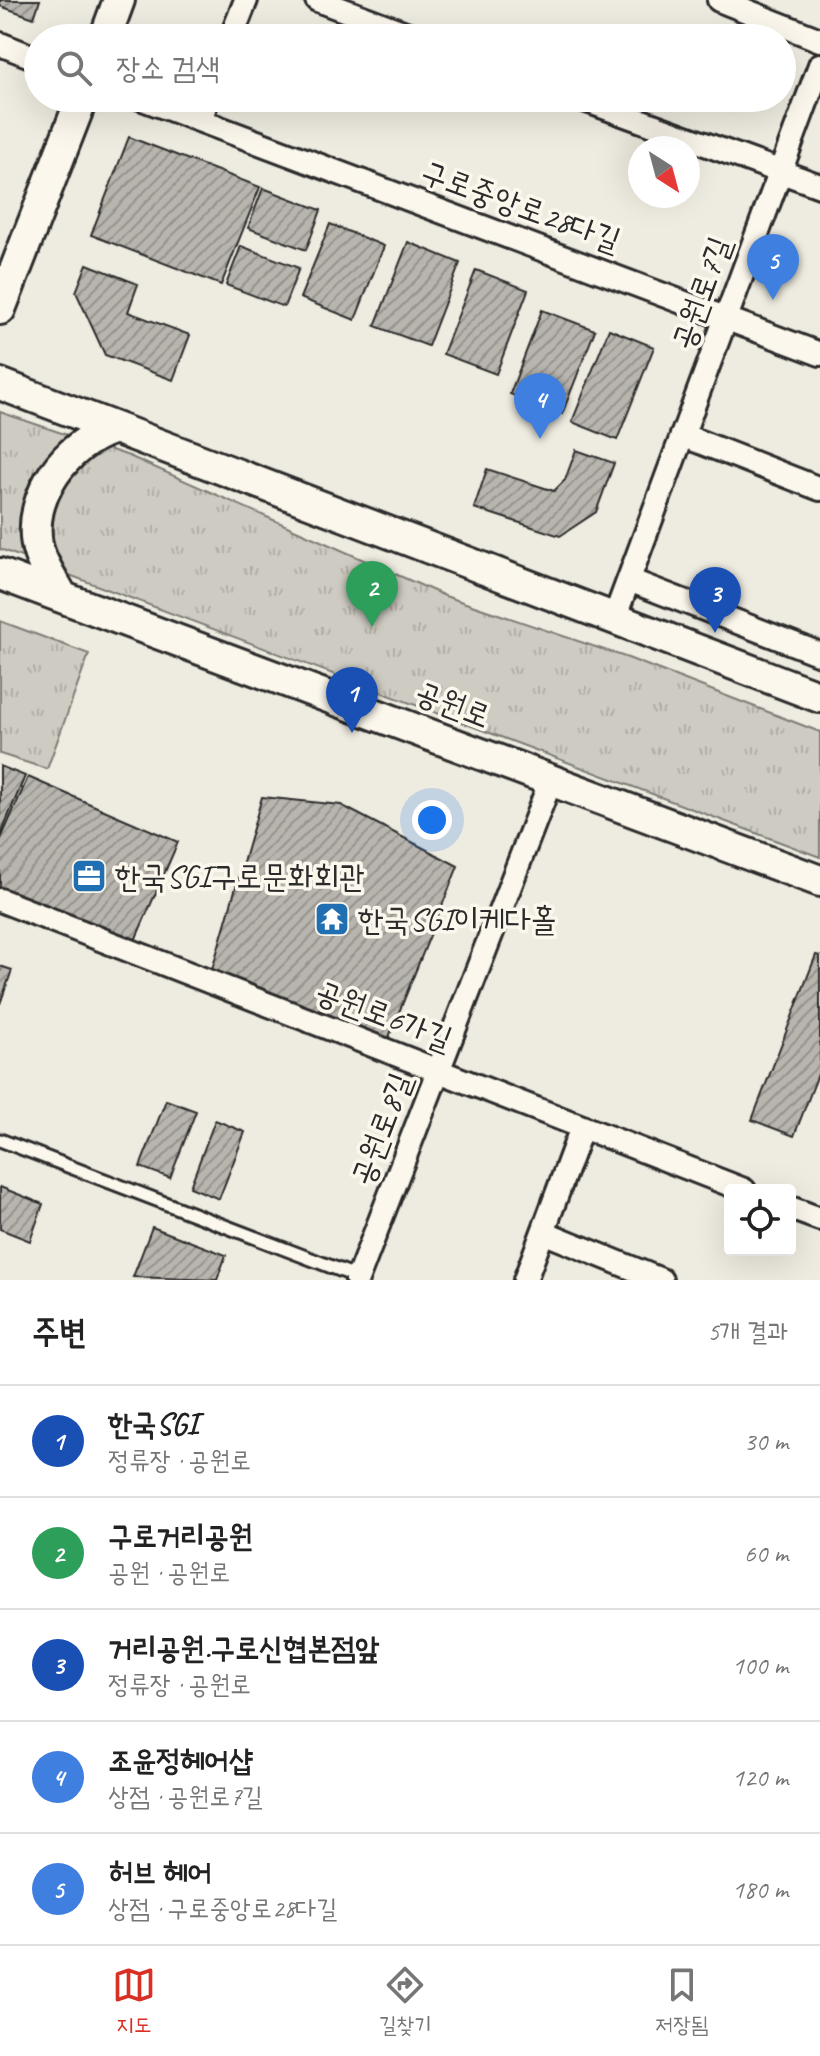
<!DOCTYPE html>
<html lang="ko">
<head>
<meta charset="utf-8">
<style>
	body { margin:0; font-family:Caveat,"Poor Story",sans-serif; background:#f6f6f6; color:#222 }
	.controls { position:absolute; right:24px; bottom:24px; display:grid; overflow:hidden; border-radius:8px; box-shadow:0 8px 32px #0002 }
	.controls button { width:72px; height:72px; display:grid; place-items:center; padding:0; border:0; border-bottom:2px solid #e0e0e0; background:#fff; color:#222; font:40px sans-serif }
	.compass { position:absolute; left:628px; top:136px; width:72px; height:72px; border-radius:50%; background:#fff; box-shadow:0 8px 32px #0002; rotate:144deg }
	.you { position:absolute; left:432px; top:820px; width:28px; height:28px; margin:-20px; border:6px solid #fff; border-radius:50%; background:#1a73e8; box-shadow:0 0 0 12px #1a73e833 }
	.badge { display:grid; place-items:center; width:52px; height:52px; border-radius:50%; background:#d93025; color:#fff; font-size:26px; font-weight:700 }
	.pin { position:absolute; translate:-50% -66px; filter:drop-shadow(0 2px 4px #0008) }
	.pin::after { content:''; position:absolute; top:42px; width:28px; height:24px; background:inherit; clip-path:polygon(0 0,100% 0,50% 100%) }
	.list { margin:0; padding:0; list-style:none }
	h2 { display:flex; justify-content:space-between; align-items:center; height:104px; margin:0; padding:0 32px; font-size:34px }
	h2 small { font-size:26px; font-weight:400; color:#767676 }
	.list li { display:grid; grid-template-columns:52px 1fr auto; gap:24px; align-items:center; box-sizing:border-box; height:112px; padding:0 32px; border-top:2px solid #e0e0e0 }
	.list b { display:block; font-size:30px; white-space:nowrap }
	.list p { margin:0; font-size:26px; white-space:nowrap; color:#767676 }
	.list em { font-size:26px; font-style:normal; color:#767676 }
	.icon { flex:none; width:44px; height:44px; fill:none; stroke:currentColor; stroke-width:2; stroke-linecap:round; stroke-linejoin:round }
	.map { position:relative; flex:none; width:820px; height:1280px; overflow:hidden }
	.search { position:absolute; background:#fff; box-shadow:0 8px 32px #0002; left:24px; right:24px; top:24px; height:88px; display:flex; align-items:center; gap:20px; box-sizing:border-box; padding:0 28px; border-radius:44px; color:#767676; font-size:30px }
	.sheet { height:664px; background:#fff }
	nav { display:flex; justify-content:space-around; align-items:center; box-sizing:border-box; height:112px; border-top:2px solid #e0e0e0; background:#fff; font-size:22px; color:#767676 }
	nav a { display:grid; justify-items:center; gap:4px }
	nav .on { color:#d93025 }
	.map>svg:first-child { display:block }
</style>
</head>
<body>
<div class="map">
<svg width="820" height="1280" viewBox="0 0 820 1280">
	<defs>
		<pattern id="park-tufts" width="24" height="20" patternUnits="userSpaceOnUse" patternTransform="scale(2)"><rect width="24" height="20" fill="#cecbc2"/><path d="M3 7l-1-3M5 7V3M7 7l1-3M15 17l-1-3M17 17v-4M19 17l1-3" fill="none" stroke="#b1aea7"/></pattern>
		<pattern id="building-hatch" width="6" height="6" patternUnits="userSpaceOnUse" patternTransform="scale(2)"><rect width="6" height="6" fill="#b8b5ae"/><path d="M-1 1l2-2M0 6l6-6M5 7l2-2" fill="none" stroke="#96938e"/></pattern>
	</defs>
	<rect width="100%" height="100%" fill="#eeebe0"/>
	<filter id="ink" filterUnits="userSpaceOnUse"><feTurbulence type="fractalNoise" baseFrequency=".0125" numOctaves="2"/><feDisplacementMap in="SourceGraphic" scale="16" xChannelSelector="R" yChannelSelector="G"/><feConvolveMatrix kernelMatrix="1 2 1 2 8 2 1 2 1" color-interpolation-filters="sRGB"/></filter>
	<g filter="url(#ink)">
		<path fill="url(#park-tufts)" stroke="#7c7b76" stroke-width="2" d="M0,412L129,456L445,596L628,658L820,732V857L0,549Z
			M0,621L89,654L47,769L0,754Z"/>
		<path fill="url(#building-hatch)" stroke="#2b2b2b" stroke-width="2" d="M0,0H40L34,18L0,6Z
			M129,137L260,187L221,285L91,235Z
			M263,188L321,210L306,250L248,228Z
			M330,224L384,246L355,320L300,298Z
			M408,242L460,263L428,346L375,326Z
			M241,246L299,268L284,307L226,285Z
			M87,264L138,284L128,312L190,335L173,380L105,355L76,292Z
			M476,270L528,290L496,374L443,354Z
			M542,310L595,330L562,414L510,394Z
			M609,329L654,347L617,440L572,422Z
			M576,450L614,463L596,512L560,536L474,508L487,469L554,491L565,480Z
			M0,766L25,776L0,836Z
			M28,777L178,842L133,945L0,891V841Z
			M262,797L341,805L458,866L387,1042L211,973Z
			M816,955L820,956V1069L794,1136L752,1120Z
			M0,966L12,970L0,1004Z
			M166,1100L196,1111L170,1178L140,1167Z
			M215,1120L245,1132L219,1199L190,1187Z
			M0,1187L43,1204L30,1241L0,1229Z
			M152,1227L226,1255L217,1280L133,1277Z"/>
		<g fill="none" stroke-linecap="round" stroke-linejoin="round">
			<g stroke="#2b2b2b" stroke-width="17">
				<path id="lane" d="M0,1140L358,1277"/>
			</g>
			<g stroke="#2b2b2b" stroke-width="28">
				<path id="street" d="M317,0L419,38
					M719,0L820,40
					M231,38L246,0
					M0,44L38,59
					M140,98L820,354
					M579,98L820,186
					M200,120L208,98
					M682,435L820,489
					M629,580L820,654
					M614,619L820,65
					M0,900L744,1190
					M790,1208L820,1219
					M543,1232L661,1280
					M357,1280L551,780
					M525,1280L582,1127"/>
			</g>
			<g stroke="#2b2b2b" stroke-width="36">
				<path id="secondary" d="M105,38L119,0
					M0,309L82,98
					M0,384L820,697
					M0,574L820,881
					M61,595C53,580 40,562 37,545C28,495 67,444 112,429"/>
			</g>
			<use href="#lane" stroke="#fbf7ec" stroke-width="11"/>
			<use href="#street" stroke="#fbf7ec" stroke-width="22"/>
			<use href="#secondary" stroke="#fbf7ec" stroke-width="30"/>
		</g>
	</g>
	<defs>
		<g id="office-square" transform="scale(1.8)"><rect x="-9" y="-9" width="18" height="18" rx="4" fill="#1f6fb2" stroke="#fbf7ec"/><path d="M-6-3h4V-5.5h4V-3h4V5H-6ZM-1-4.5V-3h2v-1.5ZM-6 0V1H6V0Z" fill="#fff"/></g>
		<g id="temple-square" transform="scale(1.8)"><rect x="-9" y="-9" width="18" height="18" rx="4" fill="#1f6fb2" stroke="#fbf7ec"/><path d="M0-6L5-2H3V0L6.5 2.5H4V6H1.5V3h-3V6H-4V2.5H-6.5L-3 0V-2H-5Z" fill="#fff"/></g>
	</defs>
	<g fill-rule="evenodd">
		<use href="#office-square" x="89" y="876"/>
		<use href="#temple-square" x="332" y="919"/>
	</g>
	<g text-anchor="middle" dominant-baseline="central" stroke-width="7" stroke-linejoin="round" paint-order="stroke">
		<g font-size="32" fill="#2b2b2b" stroke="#fbf7ec">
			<text transform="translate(521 206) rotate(20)">구로중앙로28다길</text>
			<text transform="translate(701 293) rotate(-70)">공원로7길</text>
			<text transform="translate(453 704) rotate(21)">공원로</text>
			<text transform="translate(384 1015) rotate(21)">공원로6가길</text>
			<text transform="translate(381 1129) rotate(-69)">공원로8길</text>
		</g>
		<g font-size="32" fill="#2b2b2b" stroke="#fbf7ec" text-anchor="start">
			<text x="115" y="876">한국SGI구로문화회관</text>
			<text x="358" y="919">한국SGI이케다홀</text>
		</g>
	</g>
</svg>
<div class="controls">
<button><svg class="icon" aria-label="locate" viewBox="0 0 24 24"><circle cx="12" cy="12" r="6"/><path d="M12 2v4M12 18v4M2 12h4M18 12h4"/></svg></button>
</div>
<svg class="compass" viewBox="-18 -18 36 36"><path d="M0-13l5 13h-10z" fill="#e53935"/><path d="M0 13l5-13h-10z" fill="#767676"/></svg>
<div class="you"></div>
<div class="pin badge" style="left:352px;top:733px;background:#1a4fb4">1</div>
<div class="pin badge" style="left:372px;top:627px;background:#2e9e5b">2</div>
<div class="pin badge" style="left:715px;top:633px;background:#1a4fb4">3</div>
<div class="pin badge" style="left:540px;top:439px;background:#3f7fe0">4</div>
<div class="pin badge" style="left:773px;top:300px;background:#3f7fe0">5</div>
<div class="search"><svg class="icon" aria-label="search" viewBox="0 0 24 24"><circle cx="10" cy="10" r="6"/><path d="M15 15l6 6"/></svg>장소 검색</div>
</div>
<section class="sheet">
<h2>주변<small>5개 결과</small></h2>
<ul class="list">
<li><span class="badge" style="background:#1a4fb4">1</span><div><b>한국SGI</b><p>정류장 · 공원로</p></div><em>30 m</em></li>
<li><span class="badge" style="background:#2e9e5b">2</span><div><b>구로거리공원</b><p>공원 · 공원로</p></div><em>60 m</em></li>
<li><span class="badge" style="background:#1a4fb4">3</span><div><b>거리공원.구로신협본점앞</b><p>정류장 · 공원로</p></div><em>100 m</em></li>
<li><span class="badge" style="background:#3f7fe0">4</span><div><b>조윤정헤어샵</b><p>상점 · 공원로7길</p></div><em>120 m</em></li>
<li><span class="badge" style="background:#3f7fe0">5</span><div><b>허브 헤어</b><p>상점 · 구로중앙로28다길</p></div><em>180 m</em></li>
</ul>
</section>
<nav>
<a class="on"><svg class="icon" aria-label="map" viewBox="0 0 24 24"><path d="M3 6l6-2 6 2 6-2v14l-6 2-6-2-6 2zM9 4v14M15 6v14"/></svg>지도</a>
<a><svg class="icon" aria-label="directions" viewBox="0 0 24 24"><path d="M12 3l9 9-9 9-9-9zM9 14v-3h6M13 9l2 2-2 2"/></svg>길찾기</a>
<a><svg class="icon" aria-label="saved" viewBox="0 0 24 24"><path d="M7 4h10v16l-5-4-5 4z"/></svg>저장됨</a>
</nav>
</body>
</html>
